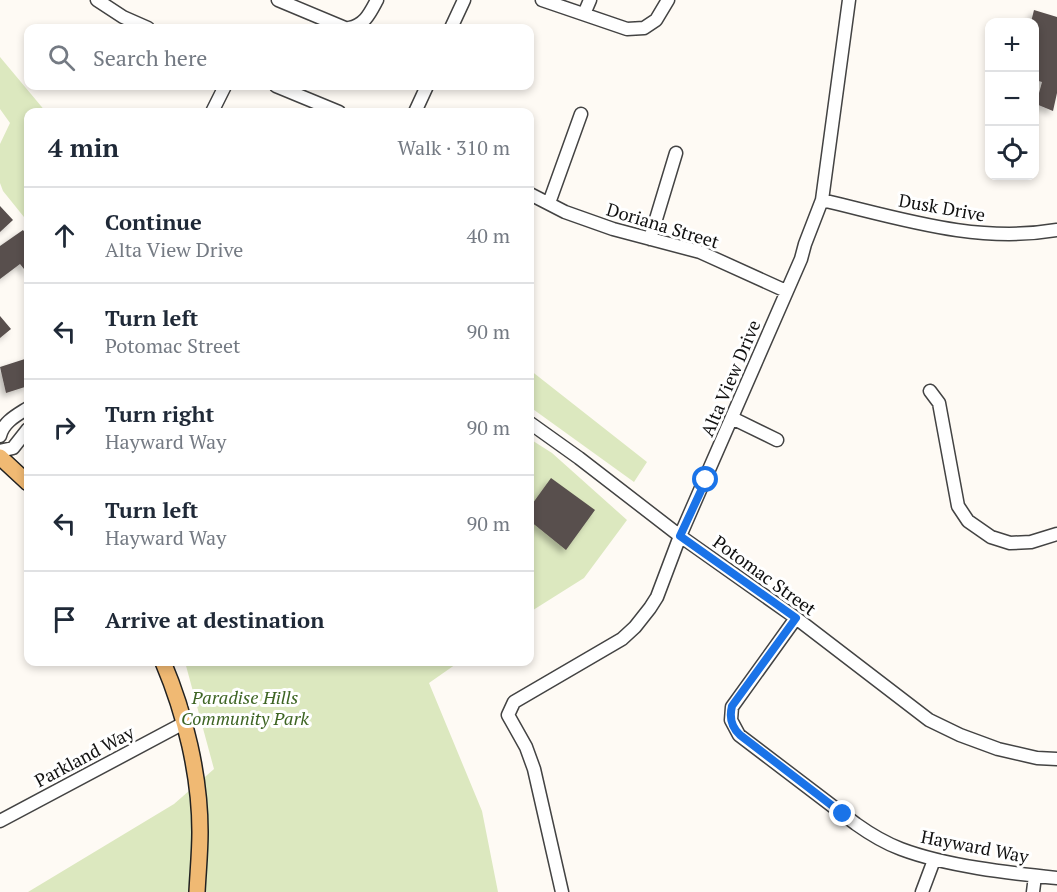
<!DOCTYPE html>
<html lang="en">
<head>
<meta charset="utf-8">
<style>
	body { margin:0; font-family:"PT Serif",serif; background:#f6f6f7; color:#1f2937 }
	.controls { position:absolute; right:18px; top:18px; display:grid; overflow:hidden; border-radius:12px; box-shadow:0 3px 9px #0003 }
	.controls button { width:54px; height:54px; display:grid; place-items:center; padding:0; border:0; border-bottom:2px solid #e0e1e3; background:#fff; color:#1f2937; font:30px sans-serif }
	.stop { position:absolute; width:18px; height:18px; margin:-14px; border:4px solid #1a73e8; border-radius:50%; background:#fff }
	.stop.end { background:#1a73e8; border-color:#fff; box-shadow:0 2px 6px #0008 }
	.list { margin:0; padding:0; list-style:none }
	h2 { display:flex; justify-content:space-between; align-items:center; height:78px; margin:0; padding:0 24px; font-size:26px }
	h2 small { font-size:20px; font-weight:400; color:#747a83 }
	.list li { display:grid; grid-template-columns:39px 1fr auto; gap:18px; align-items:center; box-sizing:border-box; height:96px; padding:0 24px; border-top:2px solid #e0e1e3 }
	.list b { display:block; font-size:22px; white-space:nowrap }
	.list p { margin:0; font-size:20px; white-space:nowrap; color:#747a83 }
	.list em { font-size:20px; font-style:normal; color:#747a83 }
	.icon { flex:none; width:33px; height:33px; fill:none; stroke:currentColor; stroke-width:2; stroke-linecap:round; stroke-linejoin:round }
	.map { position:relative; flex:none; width:1057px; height:892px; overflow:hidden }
	.search { position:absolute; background:#fff; box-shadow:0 3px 9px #0003; left:24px; top:24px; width:510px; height:66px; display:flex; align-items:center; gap:15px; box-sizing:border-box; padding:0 21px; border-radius:12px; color:#747a83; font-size:22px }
	.panel { position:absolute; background:#fff; box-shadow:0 3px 9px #0003; left:24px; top:108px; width:510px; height:558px; border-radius:12px }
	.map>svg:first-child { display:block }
</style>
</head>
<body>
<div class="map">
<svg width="1057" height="892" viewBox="0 0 1057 892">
	<defs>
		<filter id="shadow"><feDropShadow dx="-4" dy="4" stdDeviation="3" flood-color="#0004"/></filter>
	</defs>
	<rect width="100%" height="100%" fill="#fefaf4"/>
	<path fill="#dce8bf" d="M0,57L46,112H28V222L3,191L0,183V144L10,123L0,109Z
		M530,370L647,462L634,482L530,407Z
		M530,439L552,453L627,520L584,578L530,612Z
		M185,662H459L429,683L482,811L498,892H28L174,804L214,769Z"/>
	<path fill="#584f4d" filter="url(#shadow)" d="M1034,10L1057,17V93L1053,111L1036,104L1042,82L1035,80V22H1031Z
		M0,206L13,220L0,232Z
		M23,230L28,237V274L20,264L0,279V246Z
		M0,316L11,329L0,338Z
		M28,358V386L6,393L0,367Z
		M551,478L595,510L566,550L530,521V507Z"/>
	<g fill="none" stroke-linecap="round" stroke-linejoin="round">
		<g stroke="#434343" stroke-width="15">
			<path id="minor" d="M97,0L123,17L148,28
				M278,0L345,28
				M542,0L627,29L644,28L656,20L668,0
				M584,14L590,0
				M349,28C365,25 370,13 377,0
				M451,28L464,0
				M276,86L339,112
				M212,112L225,86
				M415,112L427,86
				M530,194L565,212L613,229L700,252L786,291
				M822,200C899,218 976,244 1057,230
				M549,203L581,114
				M650,239L676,153
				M930,391L939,403L958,506L968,521L991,537L1010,543L1031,542L1057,534
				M732,418L777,440
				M530,423L579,458L680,536L796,618L929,720L960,735L998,749L1037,758L1057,759
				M0,436C3,422 17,415 28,408
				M0,451L13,448L28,429
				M796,618L732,707L731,720L739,735L856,824C870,834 885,843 901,849C946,866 1009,873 1057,878
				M0,821L184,723
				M562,892L534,769L526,747L508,715L514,702L622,639L635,627L650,608L657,597L680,536L801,259L805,244L822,200L849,0
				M922,892L934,860
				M1033,892L1035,876"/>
		</g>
		<g stroke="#212121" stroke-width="18">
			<path id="major" d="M0,457L28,483
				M163,662C185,714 200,775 200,832C200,852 198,872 197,892"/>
		</g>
		<use href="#minor" stroke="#fff" stroke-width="12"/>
		<use href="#major" stroke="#f0b973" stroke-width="15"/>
	</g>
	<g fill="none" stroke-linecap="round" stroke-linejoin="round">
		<path stroke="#1a73e8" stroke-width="8" d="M706,480L680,536L796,618L732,706C729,718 731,727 740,735L843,814"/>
	</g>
	<g text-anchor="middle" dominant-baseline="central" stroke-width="6" stroke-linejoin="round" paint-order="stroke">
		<g font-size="18" fill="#101010" stroke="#fff">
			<text transform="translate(942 207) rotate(10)">Dusk Drive</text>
			<text transform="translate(663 225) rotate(17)">Doriana Street</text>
			<text transform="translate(730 378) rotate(-67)">Alta View Drive</text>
			<text transform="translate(765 575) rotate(36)">Potomac Street</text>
			<text transform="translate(84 756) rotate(-28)">Parkland Way</text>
			<text transform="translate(975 846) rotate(11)">Hayward Way</text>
		</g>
		<g font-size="18" font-style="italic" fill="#3e6524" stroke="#fff">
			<text x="245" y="697">Paradise Hills<tspan x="245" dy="21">Community Park</tspan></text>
		</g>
	</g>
</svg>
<div class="controls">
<button>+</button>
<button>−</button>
<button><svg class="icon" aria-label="locate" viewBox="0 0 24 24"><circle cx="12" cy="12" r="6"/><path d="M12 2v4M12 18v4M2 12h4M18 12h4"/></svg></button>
</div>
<div class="stop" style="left:706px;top:480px"></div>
<div class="stop end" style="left:843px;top:814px"></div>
<div class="search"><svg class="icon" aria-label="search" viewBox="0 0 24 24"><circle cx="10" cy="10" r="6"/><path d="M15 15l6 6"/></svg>Search here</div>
<section class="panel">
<h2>4 min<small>Walk · 310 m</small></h2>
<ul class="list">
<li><svg class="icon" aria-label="ahead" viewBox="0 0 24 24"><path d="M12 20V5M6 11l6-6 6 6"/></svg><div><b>Continue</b><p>Alta View Drive</p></div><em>40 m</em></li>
<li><svg class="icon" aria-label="left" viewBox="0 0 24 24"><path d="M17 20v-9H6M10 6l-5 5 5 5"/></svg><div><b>Turn left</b><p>Potomac Street</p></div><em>90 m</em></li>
<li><svg class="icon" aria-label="right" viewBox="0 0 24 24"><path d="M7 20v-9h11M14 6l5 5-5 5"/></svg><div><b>Turn right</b><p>Hayward Way</p></div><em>90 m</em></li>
<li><svg class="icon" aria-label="left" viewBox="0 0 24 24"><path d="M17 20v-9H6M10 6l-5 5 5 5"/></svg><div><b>Turn left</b><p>Hayward Way</p></div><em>90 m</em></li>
<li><svg class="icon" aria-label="arrive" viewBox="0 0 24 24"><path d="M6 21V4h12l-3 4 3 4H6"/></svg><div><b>Arrive at destination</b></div></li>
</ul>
</section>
</div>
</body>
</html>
